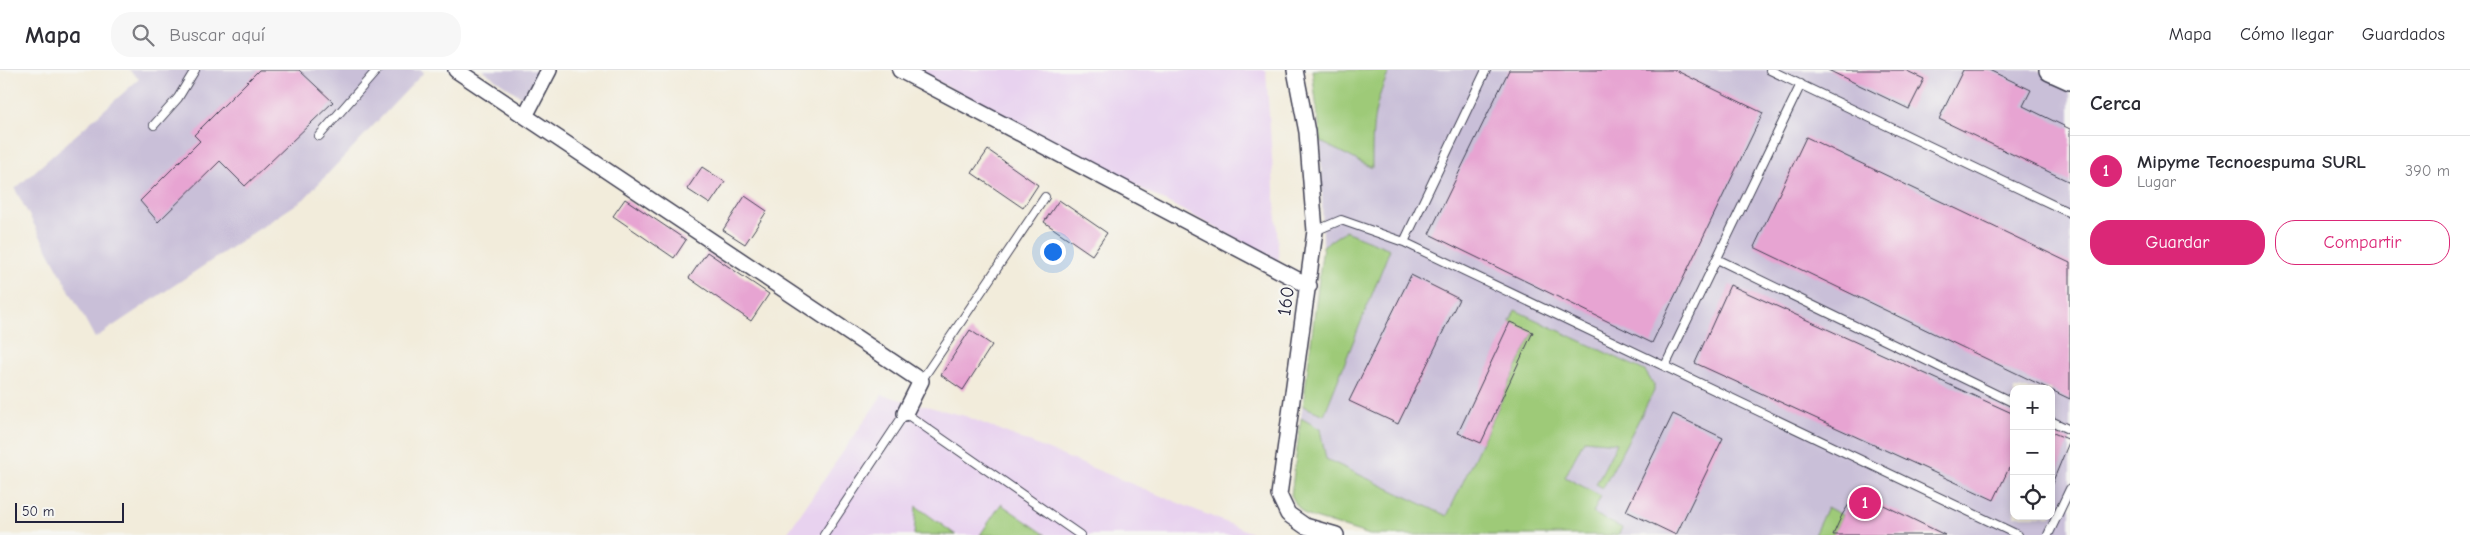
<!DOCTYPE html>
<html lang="es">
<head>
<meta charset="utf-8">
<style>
	body { margin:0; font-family:"Comic Neue",sans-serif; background:#f7f7f7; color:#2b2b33 }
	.controls { position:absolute; right:15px; bottom:15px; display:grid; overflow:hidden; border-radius:10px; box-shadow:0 2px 8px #0003 }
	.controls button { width:45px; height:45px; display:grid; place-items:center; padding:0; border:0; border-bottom:1px solid #e1e1e2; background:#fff; color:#2b2b33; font:25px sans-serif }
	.scale { position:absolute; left:15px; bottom:12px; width:109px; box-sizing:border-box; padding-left:5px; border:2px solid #22223b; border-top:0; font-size:14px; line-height:18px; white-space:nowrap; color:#22223b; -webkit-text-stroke:4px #f6f6f2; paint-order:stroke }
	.you { position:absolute; left:1052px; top:181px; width:18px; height:18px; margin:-12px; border:4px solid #fff; border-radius:50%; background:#1a73e8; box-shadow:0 0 0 8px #1a73e833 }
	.badge { display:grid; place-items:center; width:32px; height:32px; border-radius:50%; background:#db2777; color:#fff; font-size:16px; font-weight:700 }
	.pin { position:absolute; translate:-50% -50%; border:2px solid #fff; box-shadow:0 1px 5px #0006 }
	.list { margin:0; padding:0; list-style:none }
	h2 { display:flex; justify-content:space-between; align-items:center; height:65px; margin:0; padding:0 20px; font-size:21px }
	h2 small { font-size:16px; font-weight:400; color:#7c7c81 }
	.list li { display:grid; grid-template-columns:32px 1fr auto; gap:15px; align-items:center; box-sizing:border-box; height:70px; padding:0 20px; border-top:1px solid #e1e1e2 }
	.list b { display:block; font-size:19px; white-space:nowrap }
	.list p { margin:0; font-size:16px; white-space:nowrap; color:#7c7c81 }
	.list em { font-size:16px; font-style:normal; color:#7c7c81 }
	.actions { display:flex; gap:10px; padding:15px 20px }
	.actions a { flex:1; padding:11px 0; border:1px solid #db2777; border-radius:20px; text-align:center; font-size:18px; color:#db2777 }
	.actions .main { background:#db2777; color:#fff }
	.icon { flex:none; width:28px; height:28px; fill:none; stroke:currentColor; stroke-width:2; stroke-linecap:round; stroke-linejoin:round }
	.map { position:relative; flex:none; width:2070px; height:465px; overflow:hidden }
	header { display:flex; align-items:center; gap:30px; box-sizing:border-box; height:70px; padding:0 25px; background:#fff; border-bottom:1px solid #e1e1e2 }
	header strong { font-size:24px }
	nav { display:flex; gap:28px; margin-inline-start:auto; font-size:18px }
	.search { width:350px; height:45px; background:#f7f7f7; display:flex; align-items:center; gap:12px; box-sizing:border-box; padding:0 18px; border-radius:20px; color:#7c7c81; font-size:19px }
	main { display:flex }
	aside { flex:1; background:#fff }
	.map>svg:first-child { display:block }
</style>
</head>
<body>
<header>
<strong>Mapa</strong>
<div class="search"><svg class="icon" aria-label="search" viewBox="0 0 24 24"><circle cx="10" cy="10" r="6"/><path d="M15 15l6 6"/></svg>Buscar aquí</div>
<nav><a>Mapa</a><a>Cómo llegar</a><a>Guardados</a></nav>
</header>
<main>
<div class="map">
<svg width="2070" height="465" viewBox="0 0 2070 465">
	<rect width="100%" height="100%" fill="#f6f6f2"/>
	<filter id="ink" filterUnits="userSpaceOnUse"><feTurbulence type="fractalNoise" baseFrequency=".02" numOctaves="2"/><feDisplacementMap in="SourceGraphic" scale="10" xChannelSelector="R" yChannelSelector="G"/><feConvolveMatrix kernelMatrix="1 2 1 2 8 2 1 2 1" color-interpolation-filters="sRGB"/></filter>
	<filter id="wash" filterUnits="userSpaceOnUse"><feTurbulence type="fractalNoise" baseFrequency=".0096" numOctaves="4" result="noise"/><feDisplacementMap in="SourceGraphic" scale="20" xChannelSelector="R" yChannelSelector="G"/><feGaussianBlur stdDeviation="1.12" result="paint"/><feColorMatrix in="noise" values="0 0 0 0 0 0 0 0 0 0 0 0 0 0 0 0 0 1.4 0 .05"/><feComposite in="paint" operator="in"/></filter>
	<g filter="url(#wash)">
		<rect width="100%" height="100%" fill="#f2ecdb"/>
		<path fill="#e8d2ef" d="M916,0H1266L1279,191Z
			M882,325L965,346L1257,465H786Z"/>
		<path fill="#c9bfd8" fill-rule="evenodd" d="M129,0H421L424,2L304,129L95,268L15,119L139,9Z
			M482,0H544L523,28Z
			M1312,0H2038L2070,15V465H1370L1305,445L1297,436L1291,425L1323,176L1321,72ZM2014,319H2051V446H2014Z"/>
		<path fill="#9eca78" stroke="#60765a" d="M1312,0H1390C1372,38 1372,58 1372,98L1321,72Z
			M1345,161L1390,179L1324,345L1303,336L1323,176Z
			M1515,240L1645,301L1654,315V321L1603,418L1596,414L1617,373L1584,370L1565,407L1601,426L1593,443L1622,458L1618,465H1370L1305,445L1297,436L1291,425L1301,348L1320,359L1326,389L1447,446L1533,263L1510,252Z
			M1001,434L1046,465H980Z
			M916,436L956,465H914Z
			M1827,437L1842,445L1833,465H1814Z"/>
		<g id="blocks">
			<path fill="#e7a4d2" d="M259,0H299L333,32L245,116L220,91L158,152L140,131L200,71L194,65Z
				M1509,0H1675L1763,43L1652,273L1429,164Z
				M1828,0H1905L1924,9L1909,39Z
				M1963,0H1989L2031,20L2023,36L2070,59V112L1939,49Z
				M1806,67L2070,193V329L1754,177Z
				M988,80L1038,115L1023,138L972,103Z
				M702,97L725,112L710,134L687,119Z
				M745,126L767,141L745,174L723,160Z
				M625,129L686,170L674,188L613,146Z
				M1059,130L1107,163L1092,185L1044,152Z
				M707,182L769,224L751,251L689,208Z
				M1411,205L1459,229L1398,354L1349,331Z
				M1730,215L2014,344V400L2009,398L1994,430L1695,293Z
				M1510,252L1533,262L1481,373L1458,363Z
				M970,260L992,275L963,320L941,305Z
				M1673,344L1723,368L1676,465L1626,441Z
				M2051,362L2070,370L2051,416Z
				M1857,422L1945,465H1833L1842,445Z"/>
		</g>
	</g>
	<g filter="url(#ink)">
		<use href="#blocks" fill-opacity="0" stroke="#414053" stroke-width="1"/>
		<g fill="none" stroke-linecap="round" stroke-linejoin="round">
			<g stroke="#414053" stroke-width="10">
				<path id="lane" d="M1486,0L1404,172L2018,465
					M1770,0L2070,143
					M154,55L178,28L195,0
					M319,66L377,0
					M1315,161L1341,150L1404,172
					M1717,189L2014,333
					M1665,296L1801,14
					M921,311L1045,127
					M2051,351L2070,360
					M824,465L905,343L1080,465
					M2048,465L2070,419"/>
			</g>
			<g stroke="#414053" stroke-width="18">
				<path id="street" d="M456,0L921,311L905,343
					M900,0L1309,216
					M1295,0L1307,62L1315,161L1279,425L1288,444L1305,456L1336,465
					M525,46L549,0"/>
			</g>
			<g stroke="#414053" stroke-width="24">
				<path id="secondary" d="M2050,0L2070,9"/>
			</g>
			<use href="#lane" stroke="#fff" stroke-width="8"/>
			<use href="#street" stroke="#fff" stroke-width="15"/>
			<use href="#secondary" stroke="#fff" stroke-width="21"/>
		</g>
	</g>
	<g text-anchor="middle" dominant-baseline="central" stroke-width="4.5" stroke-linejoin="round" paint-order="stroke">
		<g font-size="19" fill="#22223b" stroke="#f6f6f2">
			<text transform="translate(1286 231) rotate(-82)">160</text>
		</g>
	</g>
</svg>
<div class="controls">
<button>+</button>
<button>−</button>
<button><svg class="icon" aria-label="locate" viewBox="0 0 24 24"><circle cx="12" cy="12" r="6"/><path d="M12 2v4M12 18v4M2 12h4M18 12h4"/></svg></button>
</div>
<div class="scale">50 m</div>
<div class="you"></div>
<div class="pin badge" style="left:1865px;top:433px">1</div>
</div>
<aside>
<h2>Cerca<small></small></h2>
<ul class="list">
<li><span class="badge">1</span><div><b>Mipyme Tecnoespuma SURL</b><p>Lugar</p></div><em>390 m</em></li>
</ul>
<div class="actions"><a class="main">Guardar</a><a>Compartir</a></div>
</aside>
</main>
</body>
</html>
